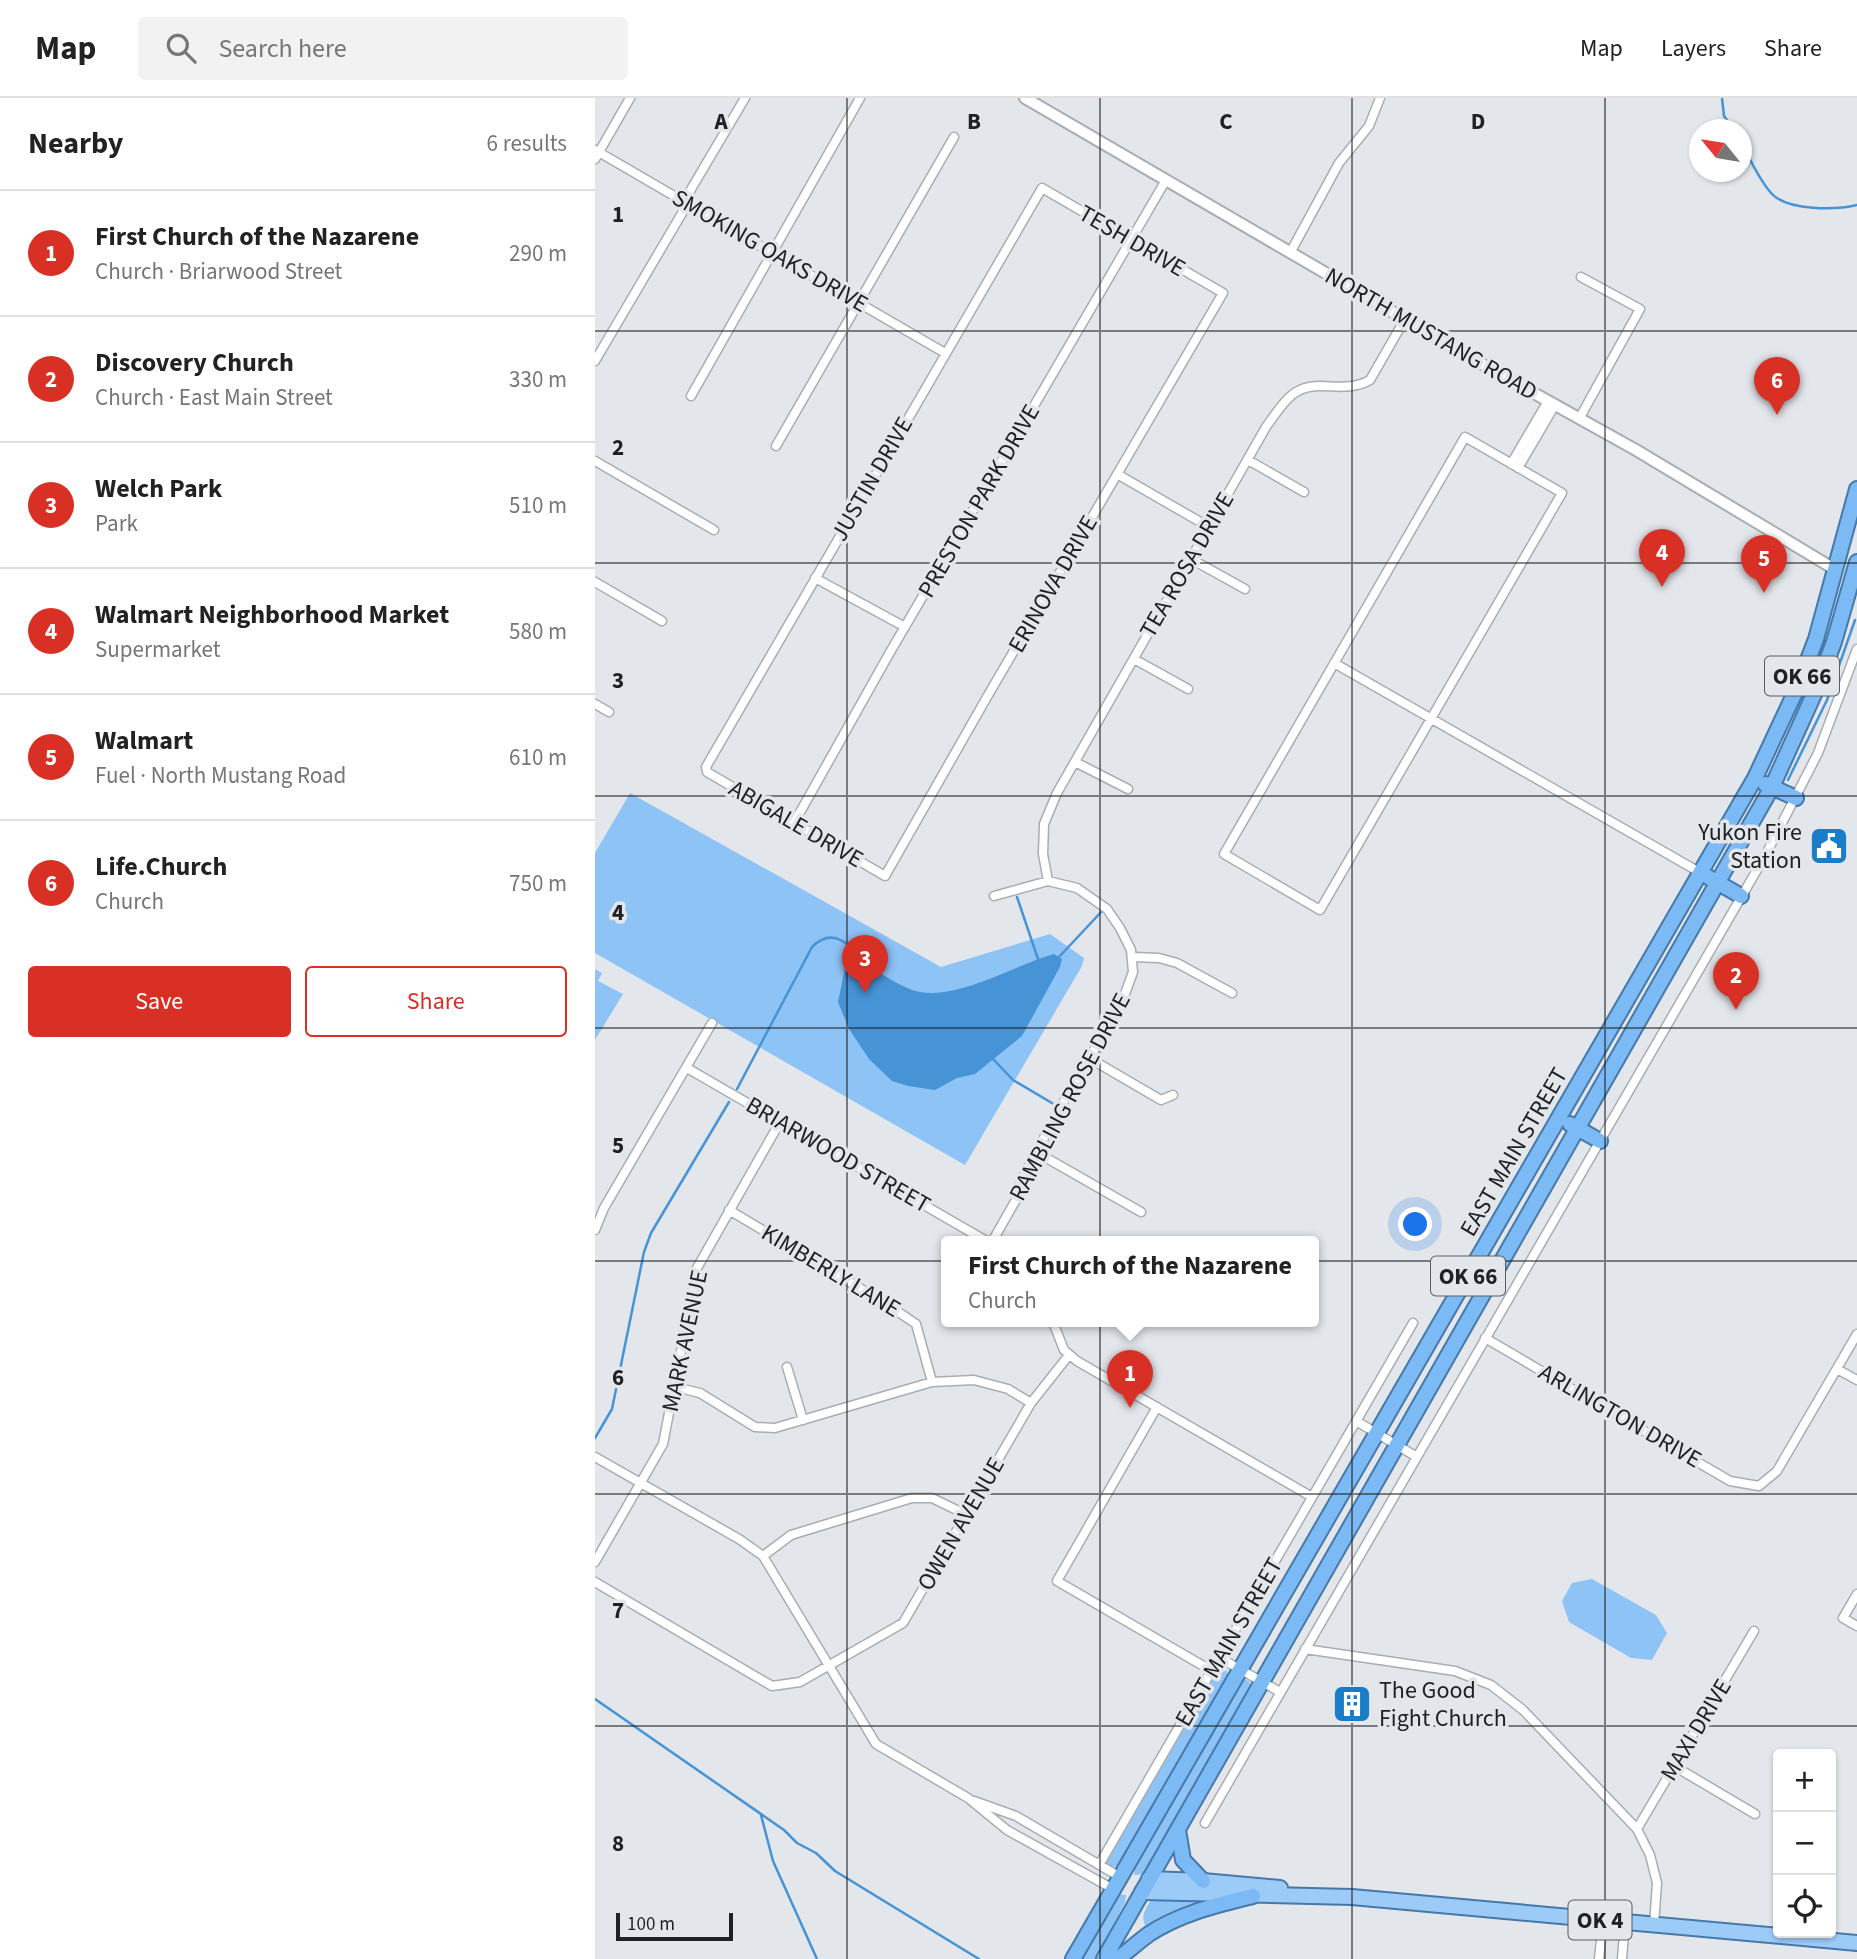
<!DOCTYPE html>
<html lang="en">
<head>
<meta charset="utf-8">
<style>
	body { margin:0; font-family:"Source Sans 3",sans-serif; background:#f2f2f2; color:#222 }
	.controls { position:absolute; right:21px; bottom:21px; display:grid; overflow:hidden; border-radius:7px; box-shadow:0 2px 5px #0004 }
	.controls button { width:63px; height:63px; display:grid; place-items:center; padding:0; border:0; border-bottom:2px solid #e0e0e0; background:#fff; color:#222; font:35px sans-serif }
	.compass { position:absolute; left:1094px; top:21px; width:63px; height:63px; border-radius:50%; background:#fff; box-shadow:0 2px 5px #0004; rotate:300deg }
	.scale { position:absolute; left:21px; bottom:18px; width:117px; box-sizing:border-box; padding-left:7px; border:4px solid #202123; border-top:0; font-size:19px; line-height:24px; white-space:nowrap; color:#202123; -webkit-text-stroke:5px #e3e7ec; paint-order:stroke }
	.you { position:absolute; left:821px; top:1127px; width:24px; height:24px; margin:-18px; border:5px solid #fff; border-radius:50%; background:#1a73e8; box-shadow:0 0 0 10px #1a73e833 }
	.badge { display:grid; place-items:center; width:46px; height:46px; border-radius:50%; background:#d93025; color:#fff; font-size:23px; font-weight:700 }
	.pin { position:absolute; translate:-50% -58px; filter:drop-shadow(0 2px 4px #0008) }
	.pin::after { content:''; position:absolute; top:37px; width:24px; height:21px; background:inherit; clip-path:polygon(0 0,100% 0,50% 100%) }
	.popup { position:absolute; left:346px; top:1138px; width:378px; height:91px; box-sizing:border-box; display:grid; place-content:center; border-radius:7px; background:#fff; filter:drop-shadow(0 2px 5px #0005); font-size:23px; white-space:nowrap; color:#767676 }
	.popup b { font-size:26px; color:#222 }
	.popup::after { content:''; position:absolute; left:50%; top:100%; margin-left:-14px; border:14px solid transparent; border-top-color:#fff }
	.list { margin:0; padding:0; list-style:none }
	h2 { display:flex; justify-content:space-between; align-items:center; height:91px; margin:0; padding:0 28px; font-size:30px }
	h2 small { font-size:23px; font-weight:400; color:#767676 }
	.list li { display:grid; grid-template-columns:46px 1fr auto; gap:21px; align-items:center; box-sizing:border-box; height:126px; padding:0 28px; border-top:2px solid #e0e0e0 }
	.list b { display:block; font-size:26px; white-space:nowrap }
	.list p { margin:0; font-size:23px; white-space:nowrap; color:#767676 }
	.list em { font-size:23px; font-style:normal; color:#767676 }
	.actions { display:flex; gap:14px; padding:21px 28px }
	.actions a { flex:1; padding:16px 0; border:2px solid #d93025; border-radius:7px; text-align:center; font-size:24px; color:#d93025 }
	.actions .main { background:#d93025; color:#fff }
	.icon { flex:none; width:38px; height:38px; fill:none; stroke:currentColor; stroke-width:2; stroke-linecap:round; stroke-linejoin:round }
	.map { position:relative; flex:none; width:1262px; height:1861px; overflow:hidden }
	header { display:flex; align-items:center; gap:42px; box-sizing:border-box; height:98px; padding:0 35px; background:#fff; border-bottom:2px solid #e0e0e0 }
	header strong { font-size:33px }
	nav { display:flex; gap:38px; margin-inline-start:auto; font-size:24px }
	.search { width:490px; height:63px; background:#f2f2f2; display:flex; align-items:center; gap:18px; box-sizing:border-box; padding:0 24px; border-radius:7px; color:#767676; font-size:26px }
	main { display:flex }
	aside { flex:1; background:#fff }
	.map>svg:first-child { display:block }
</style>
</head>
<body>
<header>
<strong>Map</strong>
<div class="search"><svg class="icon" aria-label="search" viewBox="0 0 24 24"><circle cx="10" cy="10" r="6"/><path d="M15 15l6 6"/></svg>Search here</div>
<nav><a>Map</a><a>Layers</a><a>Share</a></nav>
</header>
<main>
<aside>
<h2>Nearby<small>6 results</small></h2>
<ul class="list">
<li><span class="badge">1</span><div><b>First Church of the Nazarene</b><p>Church · Briarwood Street</p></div><em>290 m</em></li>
<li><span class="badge">2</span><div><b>Discovery Church</b><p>Church · East Main Street</p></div><em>330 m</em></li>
<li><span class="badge">3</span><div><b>Welch Park</b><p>Park</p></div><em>510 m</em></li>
<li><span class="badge">4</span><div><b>Walmart Neighborhood Market</b><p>Supermarket</p></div><em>580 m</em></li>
<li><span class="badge">5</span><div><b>Walmart</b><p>Fuel · North Mustang Road</p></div><em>610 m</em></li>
<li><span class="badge">6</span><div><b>Life.Church</b><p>Church</p></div><em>750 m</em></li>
</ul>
<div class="actions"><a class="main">Save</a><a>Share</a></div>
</aside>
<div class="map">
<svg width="1262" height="1861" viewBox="0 0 1262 1861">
	<rect width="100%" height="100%" fill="#e3e7ec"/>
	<path fill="#8ec3f6" d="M35,695L346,869L455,836L489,860L487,868L370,1067L0,855V755Z
		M0,871L7,875L3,883L28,896L0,942Z
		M997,1481L1061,1517L1072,1535L1057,1562L1036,1560L974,1524L967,1503L977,1485Z
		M627,1570L631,1571L634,1580L526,1767L522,1769L514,1768L511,1764L623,1571Z
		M649,1581L654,1583L657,1590L551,1776L539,1777L540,1770L562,1731L572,1705L645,1582Z
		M522,1796L531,1797L530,1804L501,1861H482Z
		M559,1798L631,1800L553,1832C543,1819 551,1810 559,1798Z"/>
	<path fill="#4693d6" d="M459,856L467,861L465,869L427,938L380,976L362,980L340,992L313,988L297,983L274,961L254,931L243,904L250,870L268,871L273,868C288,876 301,886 317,892C358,906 419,867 459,856Z"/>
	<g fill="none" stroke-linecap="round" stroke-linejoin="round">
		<path stroke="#4693d6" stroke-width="2.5" d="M1127,0L1129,18L1139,32
			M1146,44C1155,61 1164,82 1177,96C1193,113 1241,112 1262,107
			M1193,682L1232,602L1260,522
			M422,799L443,861
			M464,859L508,812
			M398,961L418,982L462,1008
			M142,991L217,849C240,826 257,850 273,869
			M0,1340L17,1311L49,1154L56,1135L134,1004
			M0,1601L189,1732L202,1745L221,1755L240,1773L384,1861
			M166,1717L178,1763L222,1861"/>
		<g stroke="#a8adb1" stroke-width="11">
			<path id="minor" d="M0,52L350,255
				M0,61L35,0
				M447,90L628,195L392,599L290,778L112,674L111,669Z
				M695,155L744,65L774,28L785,0
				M0,263L93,105L95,93L150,0
				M96,298L265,0
				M984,321L1045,211L986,179
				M870,339L967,395L725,812L629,756Z
				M181,348L359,39
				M653,362L709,394
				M0,363L119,432
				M916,366L953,303
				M923,370L960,307
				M522,376L614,429
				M596,461L650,491
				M220,480L310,529
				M0,484L67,523
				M539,561L593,591
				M739,565L1106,775
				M0,606L14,614
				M480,664L533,691
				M199,725L294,556L571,82
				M453,783L448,756L449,726L462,695L671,329C680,317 691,298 705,292C725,282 751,296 775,282L810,221
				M537,859L564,860L582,865L637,895
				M494,960L566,1002L578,997
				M92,970L393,1144
				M441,1054L546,1114
				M134,1112L293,1207L321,1226L337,1284
				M0,1132L9,1110L117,925
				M397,1144L422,1100L426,1082L468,1005L527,904L538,874L536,852L525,830L512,811L482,790L453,783L399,798
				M458,1224L469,1252L482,1263L717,1399
				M890,1240L1135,1383L1164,1388L1182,1373L1262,1236
				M192,1269L208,1322
				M1242,1271L1262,1282
				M80,1289L105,1295L160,1329L180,1330L337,1284L379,1282L413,1291L436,1305
				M562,1309L462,1483L617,1573
				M761,1323L822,1359
				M0,1359L144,1441L168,1458L281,1646L373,1700L412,1732L518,1791
				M168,1458L196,1437L317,1400H337L372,1417
				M0,1464L68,1346L102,1170L185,1024
				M0,1484L177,1588L205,1584L308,1525L436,1305L474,1257
				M1262,1496L1248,1520L1262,1528
				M710,1551L860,1573L896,1587L928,1612L1042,1731L1055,1757L1062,1785L1059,1827
				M625,1560L685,1594
				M1079,1668L1160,1716
				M379,1703L421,1718L525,1779
				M610,1725L1170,758L1223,655L1262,551
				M1042,1731L1159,1533
				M504,1767L818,1225
				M1004,1861L1008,1822
				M1027,1861L1030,1824"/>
		</g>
		<g stroke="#a8adb1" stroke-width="14">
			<path id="tertiary" d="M430,0L892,269L1041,352L1241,472"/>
		</g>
		<g stroke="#4679a9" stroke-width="18">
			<path id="primary" d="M554,1781L608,1783L685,1790
				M547,1794L757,1799L1262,1845"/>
		</g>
		<g stroke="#4679a9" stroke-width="18">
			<path id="trunk" d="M1170,686L1201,700
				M1113,779L1146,798
				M975,1026L1005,1043
				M583,1732L588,1762L608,1783
				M478,1861L1160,680L1203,588L1221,541L1262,391
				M509,1861L1177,689L1220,594L1239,544L1262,464
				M523,1861C533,1853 543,1844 554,1836C586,1815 622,1807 658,1798"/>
		</g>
		<use href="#minor" stroke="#fff" stroke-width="8"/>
		<use href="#tertiary" stroke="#fff" stroke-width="10"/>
		<use href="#primary" stroke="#9ccbf7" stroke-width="14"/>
		<use href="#trunk" stroke="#7bbaf4" stroke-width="14"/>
	</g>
	<path fill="none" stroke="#202123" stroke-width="2" stroke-opacity="0.55" d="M252,0V1861M505,0V1861M757,0V1861M1010,0V1861M0,233H1262M0,465H1262M0,698H1262M0,930H1262M0,1163H1262M0,1396H1262M0,1628H1262"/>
	<defs>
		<g id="civic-square" transform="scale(2.0125)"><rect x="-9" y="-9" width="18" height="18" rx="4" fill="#1a7dc8" stroke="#e3e7ec"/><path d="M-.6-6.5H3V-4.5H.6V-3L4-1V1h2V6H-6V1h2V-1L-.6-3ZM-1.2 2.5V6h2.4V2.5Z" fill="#fff"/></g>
		<g id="building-square" transform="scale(2.0125)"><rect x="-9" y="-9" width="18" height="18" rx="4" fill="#1a7dc8" stroke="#e3e7ec"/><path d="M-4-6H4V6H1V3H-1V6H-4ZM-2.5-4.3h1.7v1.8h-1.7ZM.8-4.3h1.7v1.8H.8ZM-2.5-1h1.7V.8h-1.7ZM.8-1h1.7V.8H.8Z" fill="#fff"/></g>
	</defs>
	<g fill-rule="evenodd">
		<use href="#civic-square" x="1234" y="748"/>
		<use href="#building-square" x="757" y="1606"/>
	</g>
	<g text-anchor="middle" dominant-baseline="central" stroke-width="7" stroke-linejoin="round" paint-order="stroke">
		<g fill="#e3e7ec" stroke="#5a5c5f" stroke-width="2">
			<rect x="1170" y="558.5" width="74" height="39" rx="5"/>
			<rect x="836" y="1158.5" width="74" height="39" rx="5"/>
			<rect x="973.5" y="1802.5" width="63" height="39" rx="5"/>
		</g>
		<g font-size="23" font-weight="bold" fill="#202123">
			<text x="1207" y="578">OK 66</text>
			<text x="873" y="1178">OK 66</text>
			<text x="1005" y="1822">OK 4</text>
		</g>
		<g font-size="24" fill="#202123" stroke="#e3e7ec">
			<text transform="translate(537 143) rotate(30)">TESH DRIVE</text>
			<text transform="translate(175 153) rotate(30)">SMOKING OAKS DRIVE</text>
			<text transform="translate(836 236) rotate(30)">NORTH MUSTANG ROAD</text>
			<text transform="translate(277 381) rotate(-60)">JUSTIN DRIVE</text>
			<text transform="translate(384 403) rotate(-60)">PRESTON PARK DRIVE</text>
			<text transform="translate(592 467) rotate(-60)">TEA ROSA DRIVE</text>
			<text transform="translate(458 486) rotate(-60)">ERINOVA DRIVE</text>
			<text transform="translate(201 726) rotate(30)">ABIGALE DRIVE</text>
			<text transform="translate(475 999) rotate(-62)">RAMBLING ROSE DRIVE</text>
			<text transform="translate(919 1054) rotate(-60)">EAST MAIN STREET</text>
			<text transform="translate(243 1057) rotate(30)">BRIARWOOD STREET</text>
			<text transform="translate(236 1173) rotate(31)">KIMBERLY LANE</text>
			<text transform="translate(90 1243) rotate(-78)">MARK AVENUE</text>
			<text transform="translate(1025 1318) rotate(30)">ARLINGTON DRIVE</text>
			<text transform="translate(366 1426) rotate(-60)">OWEN AVENUE</text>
			<text transform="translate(634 1544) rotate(-60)">EAST MAIN STREET</text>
			<text transform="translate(1101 1632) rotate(-59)">MAXI DRIVE</text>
		</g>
		<g font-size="24" fill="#202123" stroke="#e3e7ec" text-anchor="end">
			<text x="1207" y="734">Yukon Fire<tspan x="1207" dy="28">Station</tspan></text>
			<text x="784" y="1592" text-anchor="start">The Good<tspan x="784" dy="28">Fight Church</tspan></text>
		</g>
	</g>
	<g font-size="23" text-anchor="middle" font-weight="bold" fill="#202123" stroke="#e3e7ec" stroke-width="7" stroke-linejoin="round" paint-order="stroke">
		<text x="126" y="31">A</text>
		<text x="379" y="31">B</text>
		<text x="631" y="31">C</text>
		<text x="883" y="31">D</text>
		<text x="23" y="124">1</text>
		<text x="23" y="357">2</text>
		<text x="23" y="590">3</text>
		<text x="23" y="822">4</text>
		<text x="23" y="1055">5</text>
		<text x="23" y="1287">6</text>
		<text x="23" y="1520">7</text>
		<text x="23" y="1753">8</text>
	</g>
</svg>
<div class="controls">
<button>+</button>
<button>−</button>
<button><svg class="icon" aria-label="locate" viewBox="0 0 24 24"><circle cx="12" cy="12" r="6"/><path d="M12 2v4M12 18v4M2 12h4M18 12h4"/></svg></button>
</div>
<svg class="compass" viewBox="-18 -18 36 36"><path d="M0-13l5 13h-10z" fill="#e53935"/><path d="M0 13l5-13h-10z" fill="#767676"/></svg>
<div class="scale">100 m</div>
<div class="you"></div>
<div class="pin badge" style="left:535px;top:1310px">1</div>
<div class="popup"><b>First Church of the Nazarene</b>Church</div>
<div class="pin badge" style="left:1141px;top:912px">2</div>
<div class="pin badge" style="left:270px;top:895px">3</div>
<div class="pin badge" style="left:1067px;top:489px">4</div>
<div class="pin badge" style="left:1169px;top:495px">5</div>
<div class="pin badge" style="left:1182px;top:317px">6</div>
</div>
</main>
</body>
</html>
